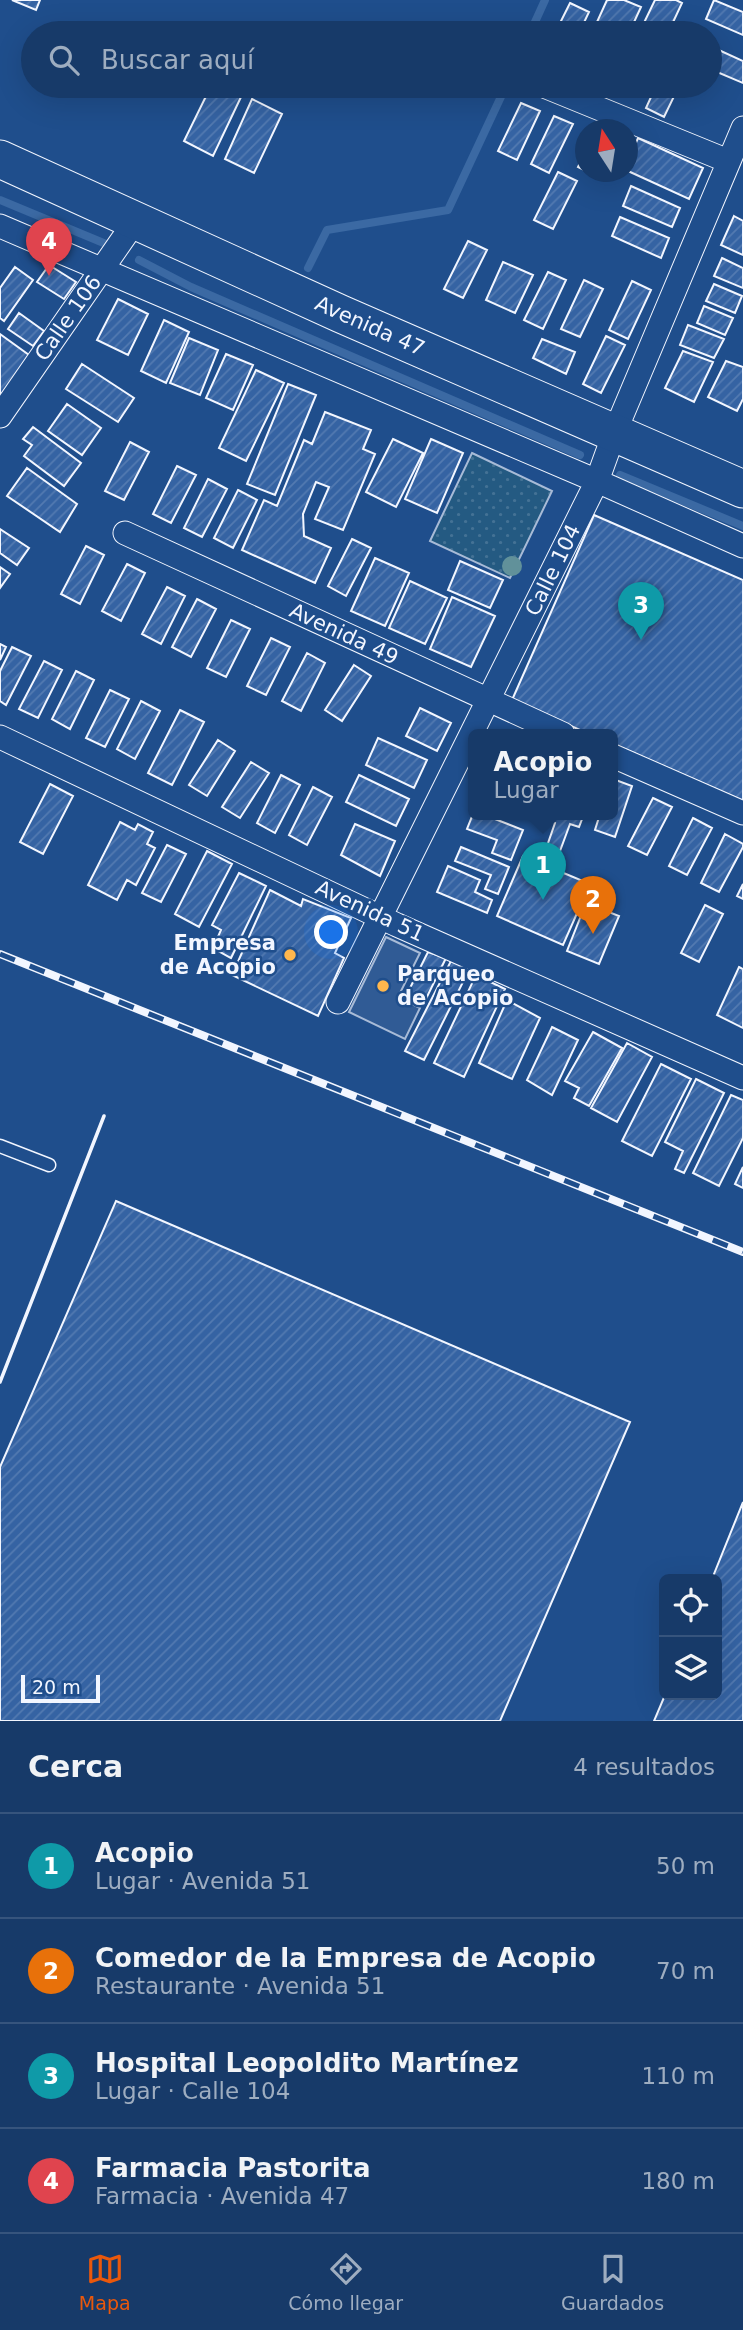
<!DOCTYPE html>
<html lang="es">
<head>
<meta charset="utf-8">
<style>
	body { margin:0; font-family:"DejaVu Sans",sans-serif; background:#244571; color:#f1f3f6 }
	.controls { position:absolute; right:21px; bottom:21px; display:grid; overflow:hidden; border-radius:10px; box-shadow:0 7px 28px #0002 }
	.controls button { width:63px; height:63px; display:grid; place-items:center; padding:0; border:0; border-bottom:2px solid #36547d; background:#173a69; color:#f1f3f6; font:35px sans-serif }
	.compass { position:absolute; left:575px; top:119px; width:63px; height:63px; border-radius:50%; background:#173a69; box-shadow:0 7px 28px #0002; rotate:348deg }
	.scale { position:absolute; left:21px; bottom:18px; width:79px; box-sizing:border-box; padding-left:7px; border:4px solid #f2f6ff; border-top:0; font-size:19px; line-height:24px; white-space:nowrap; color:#f2f6ff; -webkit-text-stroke:5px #1f4e8c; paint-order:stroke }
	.you { position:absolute; left:332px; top:933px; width:24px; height:24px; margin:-18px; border:5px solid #fff; border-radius:50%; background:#1a73e8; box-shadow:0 0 0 10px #1a73e833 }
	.badge { display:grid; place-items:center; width:46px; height:46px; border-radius:50%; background:#ea580c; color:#fff; font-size:23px; font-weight:700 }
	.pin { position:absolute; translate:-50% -58px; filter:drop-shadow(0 2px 4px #0008) }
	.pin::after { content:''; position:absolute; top:37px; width:24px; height:21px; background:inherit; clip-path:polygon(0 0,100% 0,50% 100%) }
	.popup { position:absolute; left:468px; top:729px; width:150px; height:91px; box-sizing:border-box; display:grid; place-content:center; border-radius:10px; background:#173a69; filter:drop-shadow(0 2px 5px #0005); font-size:23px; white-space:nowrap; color:#9eadc0 }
	.popup b { font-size:26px; color:#f1f3f6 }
	.popup::after { content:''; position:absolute; left:50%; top:100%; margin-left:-14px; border:14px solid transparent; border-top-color:#173a69 }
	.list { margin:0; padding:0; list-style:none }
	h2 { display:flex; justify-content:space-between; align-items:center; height:91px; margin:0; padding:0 28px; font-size:30px }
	h2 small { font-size:23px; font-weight:400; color:#9eadc0 }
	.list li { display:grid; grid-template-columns:46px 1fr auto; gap:21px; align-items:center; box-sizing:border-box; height:105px; padding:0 28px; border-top:2px solid #36547d }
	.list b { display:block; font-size:26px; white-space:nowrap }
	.list p { margin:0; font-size:23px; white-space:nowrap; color:#9eadc0 }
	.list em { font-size:23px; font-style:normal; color:#9eadc0 }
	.icon { flex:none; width:38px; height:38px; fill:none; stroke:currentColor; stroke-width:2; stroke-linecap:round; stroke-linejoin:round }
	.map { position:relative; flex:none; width:743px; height:1721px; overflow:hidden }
	.search { position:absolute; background:#173a69; box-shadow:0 7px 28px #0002; left:21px; right:21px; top:21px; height:77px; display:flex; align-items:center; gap:18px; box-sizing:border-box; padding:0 24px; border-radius:38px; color:#9eadc0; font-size:26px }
	.sheet { height:511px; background:#173a69 }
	nav { display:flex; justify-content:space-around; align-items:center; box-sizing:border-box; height:98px; border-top:2px solid #36547d; background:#173a69; font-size:19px; color:#9eadc0 }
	nav a { display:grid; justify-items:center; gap:4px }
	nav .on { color:#ea580c }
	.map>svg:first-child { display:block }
</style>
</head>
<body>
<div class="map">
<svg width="743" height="1721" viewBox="0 0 743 1721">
	<defs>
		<pattern id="park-dots" width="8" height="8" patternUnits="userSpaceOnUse" patternTransform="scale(1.75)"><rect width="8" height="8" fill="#245a82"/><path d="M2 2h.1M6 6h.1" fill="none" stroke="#447295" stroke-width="1.8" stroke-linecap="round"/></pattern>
		<pattern id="building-hatch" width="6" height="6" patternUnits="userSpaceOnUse" patternTransform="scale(1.75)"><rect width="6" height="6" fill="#3563a3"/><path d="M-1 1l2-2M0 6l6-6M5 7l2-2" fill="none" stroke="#537ab1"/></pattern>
	</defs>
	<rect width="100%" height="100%" fill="#1f4e8c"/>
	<path fill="url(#park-dots)" stroke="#a8bbd7" stroke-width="2" d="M472,453L552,491L510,578L430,541Z"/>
	<path fill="#305b95" stroke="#a8bbd7" stroke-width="2" d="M386,937L420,953L398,997L420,1008L405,1039L349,1012Z"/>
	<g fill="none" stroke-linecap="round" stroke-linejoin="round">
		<path stroke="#3b69a3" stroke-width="8" d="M530,33L545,0
			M0,200L106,244
			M139,260L191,287L580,455
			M308,268L327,230L448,210L506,86
			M620,475L743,526"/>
	</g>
	<path fill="url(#building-hatch)" stroke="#f2f6ff" stroke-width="2" d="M12,0H40L36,10Z
		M607,0H624L641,7L629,33H592Z
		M655,0H676L682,3L668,33H639Z
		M714,0L743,12V35L706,19Z
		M570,3L589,12L579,33H555Z
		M710,46L743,61V83L710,69Z
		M211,86L241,97L213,156L184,141Z
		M620,86H638L635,93Z
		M656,86H679L664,117L646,108Z
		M252,99L282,114L254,173L225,159Z
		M521,103L540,111L517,160L498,151Z
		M554,116L573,124L549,173L531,164Z
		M601,118L620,127L619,130H596Z
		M638,138L703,168L689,199L628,171V161Z
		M586,151V171L578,167Z
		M558,172L577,181L553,229L534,220Z
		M631,186L680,208L672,227L623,206Z
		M734,216L743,221V255L721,245Z
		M620,217L669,238L661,258L612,236Z
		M468,241L487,250L463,298L444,289Z
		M722,258L743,268V288L714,276Z
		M503,262L533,275L515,313L486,300Z
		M49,265L76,282L64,299L37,282Z
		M15,267L33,280L4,321L0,318V288Z
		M548,272L566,280L543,329L524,320Z
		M584,280L603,289L580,337L561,329Z
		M632,281L651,290L628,339L609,330Z
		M714,284L742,296L735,313L706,301Z
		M118,299L148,314L128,355L97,340Z
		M704,306L733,318L725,335L697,323Z
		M19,313L44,331L33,346L8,329Z
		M164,320L189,332L166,383L141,371Z
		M688,325L724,339L714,358L680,345Z
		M0,334L29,355L0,398Z
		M606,336L625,345L601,393L583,384Z
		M189,338L218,350L200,395L170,383Z
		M542,339L575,352L566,374L533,358Z
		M683,351L713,362L694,402L665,388Z
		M226,354L253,365L233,410L206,398Z
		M726,361L743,367V399L737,411L708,397Z
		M82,364L134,398L118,422L66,389Z
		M256,370L284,383L246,461L219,448Z
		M288,384L316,395L275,495L247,484Z
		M67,404L101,428L82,455L48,431Z
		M325,412L371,430L363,449L375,454L343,530L315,519L329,487L316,482L303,514L304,536L331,548L315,583L242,550L264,500L277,506L304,440L312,444Z
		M33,427L81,463L64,486L24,456L32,445L23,439Z
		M393,439L423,453L396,507L366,492Z
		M431,439L463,453L437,513L405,499Z
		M130,442L149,452L124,500L105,491Z
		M177,466L196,475L171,523L153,514Z
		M27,468L77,504L60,532L7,496Z
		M208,479L227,489L202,537L184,528Z
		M238,490L257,500L233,548L214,538Z
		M594,515L743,580V801L613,744V734H589L512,700Z
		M0,529L29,548L17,565L0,553Z
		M352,539L371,548L346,596L328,586Z
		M86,546L104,555L80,604L61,594Z
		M375,558L409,573L385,626L351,611Z
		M460,561L503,580L490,608L448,590Z
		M127,564L145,573L121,621L102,611Z
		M0,567L10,574L0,588Z
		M410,581L447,598L425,644L389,628Z
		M167,587L185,596L161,644L142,634Z
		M452,597L495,616L471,667L430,649Z
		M197,599L216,609L191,657L172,647Z
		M231,620L250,629L226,677L207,668Z
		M271,638L290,647L266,695L247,686Z
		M0,644L6,647L0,660Z
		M12,647L31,656L6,705L0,701V671Z
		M307,653L325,663L301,711L282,701Z
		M44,661L62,670L38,718L19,709Z
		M354,665L371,676L342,721L325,710Z
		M76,671L94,680L70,729L52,719Z
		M110,690L129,699L105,747L86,738Z
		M141,701L160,711L135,759L117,749Z
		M420,708L451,723L437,751L406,736Z
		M180,710L204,722L172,785L148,773Z
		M378,738L427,760L414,788L366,765Z
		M218,740L235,751L207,796L189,785Z
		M251,762L269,773L240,818L222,807Z
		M281,775L300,785L275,833L257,823Z
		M359,775L409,799L396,826L346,802Z
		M613,779L632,786L615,837L595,830L600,814H613Z
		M50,784L73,796L43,854L20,842Z
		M313,787L332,797L307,845L289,835Z
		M653,798L672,807L647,855L628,846Z
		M473,814H482L523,830L511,860L492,853L497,840L467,829Z
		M536,814H584L579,827L570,824L560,851L547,846L555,823Z
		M693,818L712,828L687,875L669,866Z
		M120,822L135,830L138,824L153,832L147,844L155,848L136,885L127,880L117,900L88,885Z
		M355,824L395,841L380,876L341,855Z
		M725,834L743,844V847L719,892L701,883Z
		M167,845L186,854L161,902L142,893Z
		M461,847L509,867L498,894L485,889L491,875L455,861Z
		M207,851L232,864L199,927L175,914Z
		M523,856L590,884L563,945L497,916Z
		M448,866L480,880L475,892L492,900L487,913L437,892Z
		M239,873L266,886L231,958L213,948L221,930L212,925Z
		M743,884V899L737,896Z
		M270,890L301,906L303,899L351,918L335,953L344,958L318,1016L232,975Z
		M586,903L619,916L599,964L567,951Z
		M705,905L723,914L699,962L681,953Z
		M428,952L446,958L424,1003L407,994Z
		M452,959L470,968L424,1060L405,1051Z
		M739,967L743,969V1028L717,1015Z
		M476,975L505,989L464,1077L434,1063Z
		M507,1000L540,1018L512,1079L479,1063Z
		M552,1027L578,1040L552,1095L527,1080Z
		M593,1032L622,1048L589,1106L574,1098L579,1088L565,1081Z
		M627,1043L652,1057L617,1122L591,1108Z
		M661,1064L691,1079L652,1156L622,1141Z
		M696,1079L724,1093L684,1173L675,1169L683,1151L665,1142Z
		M731,1095L743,1100V1138L719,1186L693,1173Z
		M743,1167V1188L735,1184Z
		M116,1201L630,1422L500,1721H0V1467Z
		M743,1502V1721H654L665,1695H717V1579H712Z"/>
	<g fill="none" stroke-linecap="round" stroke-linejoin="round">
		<g stroke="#f2f6ff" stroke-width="15">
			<path id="lane" d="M0,1146L49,1165"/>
		</g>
		<g stroke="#f2f6ff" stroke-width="25">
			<path id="street" d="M544,86L728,161
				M0,226L597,481L743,546
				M0,416L136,220
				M125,533L563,734
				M0,737L397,925L743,1078
				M613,756L743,813
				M338,1002L597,481L614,434L743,128"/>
		</g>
		<g stroke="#f2f6ff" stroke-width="39">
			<path id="primary" d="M0,159L341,314L743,489"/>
		</g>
		<use href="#lane" stroke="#1f4e8c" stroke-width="12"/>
		<use href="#street" stroke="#1f4e8c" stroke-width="23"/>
		<use href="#primary" stroke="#1f4e8c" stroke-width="37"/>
		<g stroke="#f2f6ff" stroke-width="8">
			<path id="rail" d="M0,954L743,1252"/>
		</g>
		<use href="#rail" stroke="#1f4e8c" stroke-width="5" stroke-dasharray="16" stroke-linecap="butt"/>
		<path stroke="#f2f6ff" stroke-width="3.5" d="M0,1382L104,1116"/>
	</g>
	<circle fill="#61919a" cx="512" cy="566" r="10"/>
	<g fill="#ffb74d" stroke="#1f4e8c" stroke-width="2.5">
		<circle cx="290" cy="955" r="7"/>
		<circle cx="383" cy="986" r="7"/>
	</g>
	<g text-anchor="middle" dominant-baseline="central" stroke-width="5" stroke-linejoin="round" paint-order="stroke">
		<g font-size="21" fill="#f2f6ff" stroke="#1f4e8c">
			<text transform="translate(68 318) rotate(-55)">Calle 106</text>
			<text transform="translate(370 326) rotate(24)">Avenida 47</text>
			<text transform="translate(553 570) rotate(-64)">Calle 104</text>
			<text transform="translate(344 634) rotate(25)">Avenida 49</text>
			<text transform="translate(370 911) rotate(25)">Avenida 51</text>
		</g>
		<g font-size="21" font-weight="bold" fill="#f2f6ff" stroke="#1f4e8c" text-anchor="end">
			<text x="276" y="943">Empresa<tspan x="276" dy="24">de Acopio</tspan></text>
			<text x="397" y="974" text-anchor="start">Parqueo<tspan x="397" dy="24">de Acopio</tspan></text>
		</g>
	</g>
</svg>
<div class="controls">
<button><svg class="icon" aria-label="locate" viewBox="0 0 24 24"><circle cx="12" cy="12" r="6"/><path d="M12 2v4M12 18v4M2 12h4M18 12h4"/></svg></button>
<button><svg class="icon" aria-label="layers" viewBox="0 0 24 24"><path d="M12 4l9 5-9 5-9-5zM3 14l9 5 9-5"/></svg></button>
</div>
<svg class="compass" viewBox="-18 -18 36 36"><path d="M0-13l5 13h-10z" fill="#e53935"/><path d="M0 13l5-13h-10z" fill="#9eadc0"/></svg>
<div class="scale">20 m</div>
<div class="you"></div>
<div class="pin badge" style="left:543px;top:900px;background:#0f9aa8">1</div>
<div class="popup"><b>Acopio</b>Lugar</div>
<div class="pin badge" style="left:593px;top:934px;background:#e8710a">2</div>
<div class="pin badge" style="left:641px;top:640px;background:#0f9aa8">3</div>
<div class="pin badge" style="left:49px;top:276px;background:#e0444e">4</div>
<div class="search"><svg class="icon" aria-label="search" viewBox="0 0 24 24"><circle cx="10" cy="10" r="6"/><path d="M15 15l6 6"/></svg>Buscar aquí</div>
</div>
<section class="sheet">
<h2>Cerca<small>4 resultados</small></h2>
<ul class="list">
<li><span class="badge" style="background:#0f9aa8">1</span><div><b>Acopio</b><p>Lugar · Avenida 51</p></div><em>50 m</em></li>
<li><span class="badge" style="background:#e8710a">2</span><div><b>Comedor de la Empresa de Acopio</b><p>Restaurante · Avenida 51</p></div><em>70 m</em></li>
<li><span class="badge" style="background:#0f9aa8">3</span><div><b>Hospital Leopoldito Martínez</b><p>Lugar · Calle 104</p></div><em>110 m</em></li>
<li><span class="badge" style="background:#e0444e">4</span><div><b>Farmacia Pastorita</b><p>Farmacia · Avenida 47</p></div><em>180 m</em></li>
</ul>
</section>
<nav>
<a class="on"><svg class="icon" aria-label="map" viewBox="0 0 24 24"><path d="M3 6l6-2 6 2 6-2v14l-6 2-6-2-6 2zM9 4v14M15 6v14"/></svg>Mapa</a>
<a><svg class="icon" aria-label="directions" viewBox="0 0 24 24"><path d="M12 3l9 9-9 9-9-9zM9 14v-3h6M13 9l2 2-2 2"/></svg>Cómo llegar</a>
<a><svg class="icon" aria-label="saved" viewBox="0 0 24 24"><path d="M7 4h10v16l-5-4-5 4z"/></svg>Guardados</a>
</nav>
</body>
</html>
